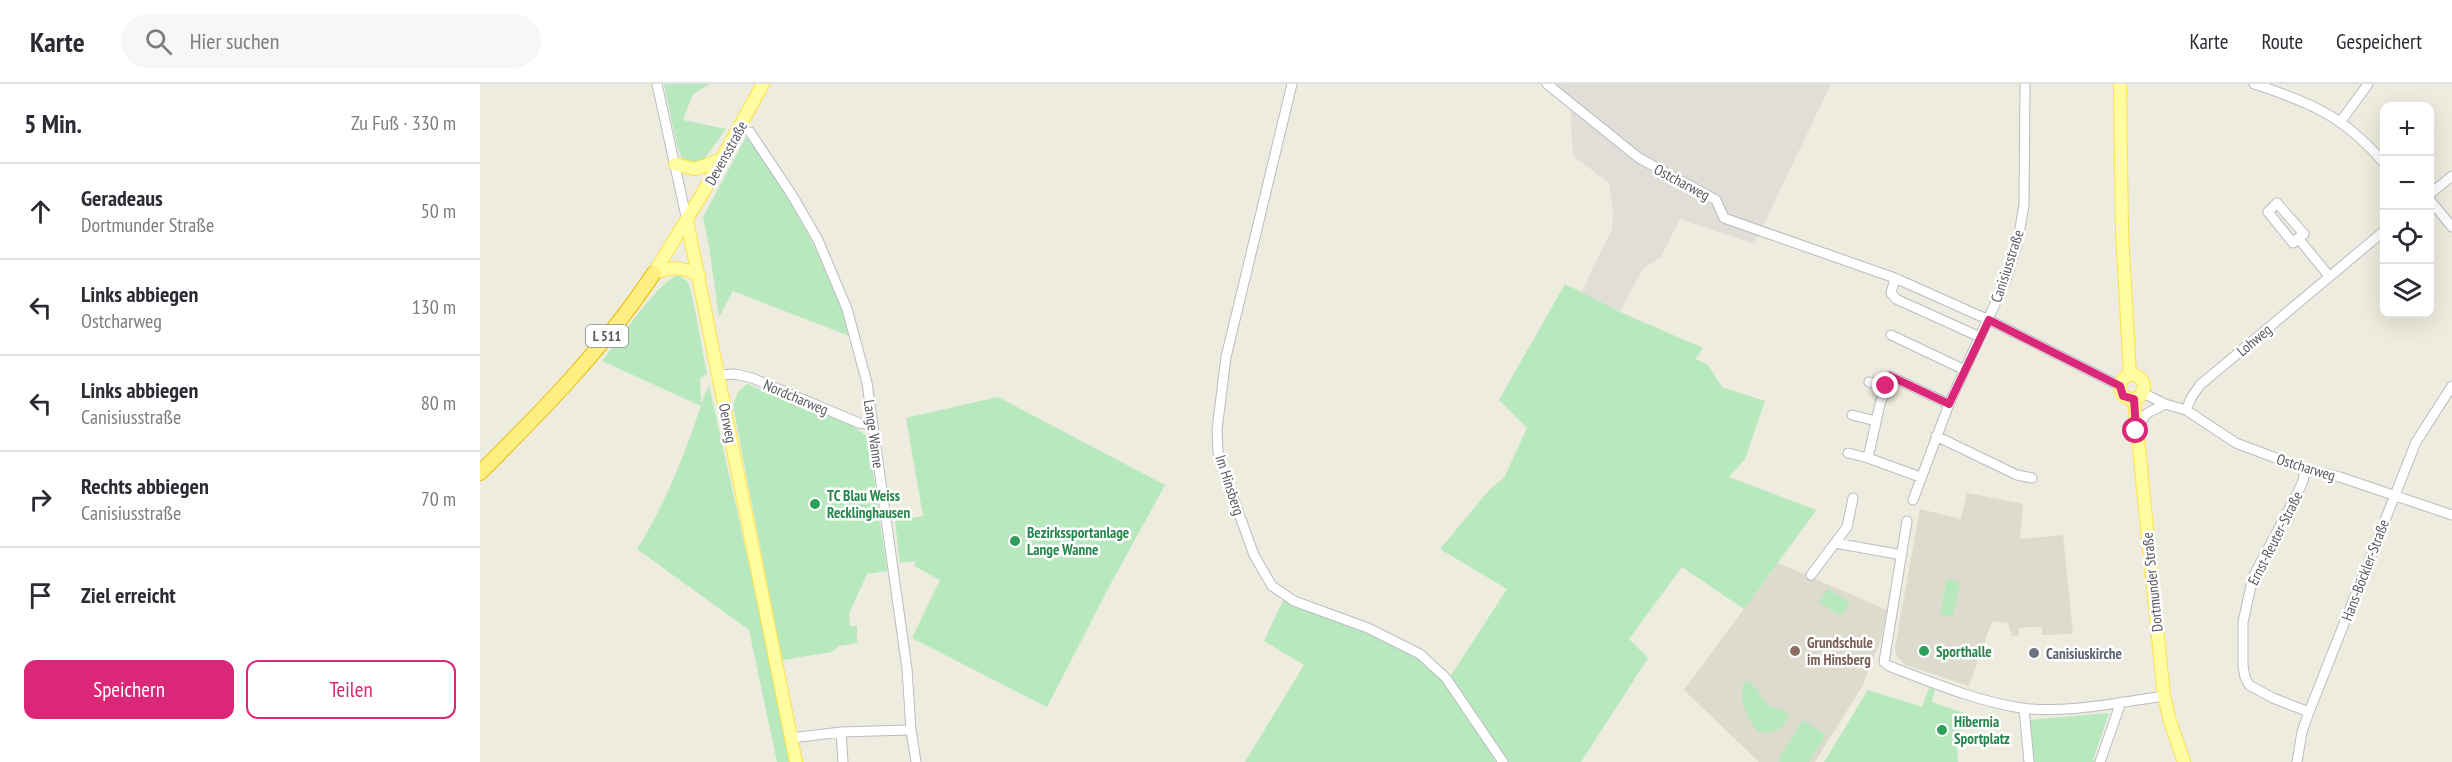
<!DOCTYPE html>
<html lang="de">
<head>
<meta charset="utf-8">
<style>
	body { margin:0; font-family:"PT Sans Narrow",sans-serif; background:#f7f7f7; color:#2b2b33 }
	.controls { position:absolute; right:18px; top:18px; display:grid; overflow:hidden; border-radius:12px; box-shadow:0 6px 24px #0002 }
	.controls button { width:54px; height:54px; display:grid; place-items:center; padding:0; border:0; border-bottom:2px solid #e1e1e2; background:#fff; color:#2b2b33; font:30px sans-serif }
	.stop { position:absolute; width:18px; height:18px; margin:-14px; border:4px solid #db2777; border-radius:50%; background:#fff }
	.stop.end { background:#db2777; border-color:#fff; box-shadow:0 2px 6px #0008 }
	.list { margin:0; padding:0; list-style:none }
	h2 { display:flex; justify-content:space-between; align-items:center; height:78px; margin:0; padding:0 24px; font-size:26px }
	h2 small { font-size:20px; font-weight:400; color:#7c7c81 }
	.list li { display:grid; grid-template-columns:39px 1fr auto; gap:18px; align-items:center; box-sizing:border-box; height:96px; padding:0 24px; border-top:2px solid #e1e1e2 }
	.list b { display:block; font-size:22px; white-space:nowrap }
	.list p { margin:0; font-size:20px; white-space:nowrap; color:#7c7c81 }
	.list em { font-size:20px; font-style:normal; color:#7c7c81 }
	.actions { display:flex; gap:12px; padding:18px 24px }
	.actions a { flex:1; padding:14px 0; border:2px solid #db2777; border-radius:12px; text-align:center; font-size:21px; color:#db2777 }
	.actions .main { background:#db2777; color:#fff }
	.icon { flex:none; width:33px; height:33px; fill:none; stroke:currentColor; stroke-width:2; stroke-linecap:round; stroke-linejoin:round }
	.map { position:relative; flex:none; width:1972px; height:678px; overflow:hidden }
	header { display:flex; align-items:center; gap:36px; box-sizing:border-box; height:84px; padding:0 30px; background:#fff; border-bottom:2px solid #e1e1e2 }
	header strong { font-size:28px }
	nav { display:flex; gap:33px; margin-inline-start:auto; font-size:21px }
	.search { width:420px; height:54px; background:#f7f7f7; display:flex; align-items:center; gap:15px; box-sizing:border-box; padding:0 21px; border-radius:33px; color:#7c7c81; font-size:22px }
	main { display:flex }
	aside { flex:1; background:#fff }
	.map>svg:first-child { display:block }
</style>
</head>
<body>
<header>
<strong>Karte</strong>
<div class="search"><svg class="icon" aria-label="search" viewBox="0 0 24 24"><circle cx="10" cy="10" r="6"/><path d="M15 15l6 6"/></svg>Hier suchen</div>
<nav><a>Karte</a><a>Route</a><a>Gespeichert</a></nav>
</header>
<main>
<aside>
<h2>5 Min.<small>Zu Fuß · 330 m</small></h2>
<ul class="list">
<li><svg class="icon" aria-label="ahead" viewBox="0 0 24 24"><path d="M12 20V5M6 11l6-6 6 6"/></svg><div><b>Geradeaus</b><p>Dortmunder Straße</p></div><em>50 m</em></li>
<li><svg class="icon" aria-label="left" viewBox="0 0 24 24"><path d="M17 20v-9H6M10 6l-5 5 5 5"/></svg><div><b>Links abbiegen</b><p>Ostcharweg</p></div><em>130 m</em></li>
<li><svg class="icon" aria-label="left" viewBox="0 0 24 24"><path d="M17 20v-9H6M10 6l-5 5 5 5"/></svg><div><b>Links abbiegen</b><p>Canisiusstraße</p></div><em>80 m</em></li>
<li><svg class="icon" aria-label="right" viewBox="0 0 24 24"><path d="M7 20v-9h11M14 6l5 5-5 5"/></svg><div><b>Rechts abbiegen</b><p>Canisiusstraße</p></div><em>70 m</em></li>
<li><svg class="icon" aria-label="arrive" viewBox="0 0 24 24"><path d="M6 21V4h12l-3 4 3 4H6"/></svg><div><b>Ziel erreicht</b></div></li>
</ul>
<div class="actions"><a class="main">Speichern</a><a>Teilen</a></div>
</aside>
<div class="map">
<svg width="1972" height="678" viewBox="0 0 1972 678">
	<rect width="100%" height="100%" fill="#edecde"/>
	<path fill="#e0ded7" d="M1075,0H1351L1274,160L1200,135L1181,173L1162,186L1140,228L1101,209L1132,145L1133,130L1129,99L1093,72L1090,21L1071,4Z"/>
	<path fill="#dcdbcd" d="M1487,409L1543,420L1540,455L1583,451L1593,550L1562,551V543H1547L1539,544V552H1532L1528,539L1512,537L1489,602L1426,581L1417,573L1415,563L1440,425L1481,435Z
		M1298,479L1407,526L1401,555L1383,601L1335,678H1279L1204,606Z"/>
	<path fill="#b8e8be" d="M184,0H230L213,10L203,36L246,45L222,78L217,79L203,77L197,62Z
		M266,53C282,67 292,88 303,106C330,153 357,201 372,253L253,207L239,233L229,162L223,133Z
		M199,191L208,198L212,211L227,290L220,294L221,320L229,301L313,678H297L269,546L157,465C185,421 204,372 221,322L122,277C139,258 178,196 199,191Z
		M1085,200L1140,228L1223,264L1215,275L1228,281L1242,303L1285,317L1265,375L1249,393L1336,426L1335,428L1264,525L1202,483L1149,555L1168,574L1101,678H765L824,581L784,557L805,512L910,553L968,596L1027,505L960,465L1010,405L1024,394L1047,344L1019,316Z
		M267,300L373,342L388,353L407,487L387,490L369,530L370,542H377V559L359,562L352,568L302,576L253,321L258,308Z
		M518,313L685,401L630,501L567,623L432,554L460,496L434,482L436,477L420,479L415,437L443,432L426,334Z
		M1467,495L1480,498L1473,533L1460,530Z
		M1348,505L1370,518L1361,532L1339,518Z
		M1265,597L1271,598C1278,605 1282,618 1290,622C1296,625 1302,625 1308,630C1307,646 1292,650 1278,648C1266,631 1258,616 1265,597Z
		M1449,604L1455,605L1452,618L1487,630L1477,662L1478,678H1344L1388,606L1442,623Z
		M1629,629L1613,676L1617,678H1553L1548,636Z
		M1323,636L1346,651L1329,678H1301L1298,676Z"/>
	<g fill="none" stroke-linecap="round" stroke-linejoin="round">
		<g stroke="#babcc2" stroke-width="11">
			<path id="minor" d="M177,0L207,137
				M812,0L746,273L737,346L738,368L742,383L774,471L792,502L814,517L888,544L940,570L966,594L1023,678
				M1067,0L1159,74L1236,116L1244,134L1415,194L1509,236L1640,302
				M1774,0C1830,18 1865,33 1904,79
				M1861,37L1888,0
				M270,48L312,111L338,156L367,225L387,299L427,585L431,646L436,678
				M1950,110L1972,92
				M1950,116L1972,143
				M1818,154L1813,159L1788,128L1797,119L1824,150L1818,154L1849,192
				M1415,194L1411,209L1416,215L1500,253
				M1411,251L1485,286
				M239,291L255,290L272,294L379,339L393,341
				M1389,298L1406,302
				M1663,309L1685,320L1706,326L1756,359L1825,385L1860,393L1972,431
				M1706,326L1711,314L1720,301L1904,147
				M1372,331L1396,337
				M1657,345L1666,330L1685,320
				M1456,352L1537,391L1552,394
				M1368,369L1388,374
				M1825,385L1823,397L1817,410L1773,493L1763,538V582L1765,593L1769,601L1793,614L1829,628
				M1440,393L1388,374L1400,320L1410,292L1469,320
				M1433,416L1469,320L1525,198L1537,161L1544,121L1545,0
				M1427,437L1404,578L1409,582C1451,598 1496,617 1541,624C1586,630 1640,618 1684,612
				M1355,459L1422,471
				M1331,491L1367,443L1373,414
				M1544,624L1549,678
				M361,648L363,678
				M311,654L361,648L427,646
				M1620,678L1641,618
				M1817,678L1822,648L1829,628L1936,358L1972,302"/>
		</g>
		<g stroke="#ffe245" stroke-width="14">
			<path id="major" d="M1640,0L1642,148L1650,291
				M195,80L215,85L243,75
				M207,137L316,678
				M174,189L224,107L283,0
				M174,189C194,183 199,182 219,191
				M1640 303a12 12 0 1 1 24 0a12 12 0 1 1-24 0Z
				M1654,315L1684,612L1690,637L1704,678"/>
		</g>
		<g stroke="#ebbf00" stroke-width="16">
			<path id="highway" d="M0,389C62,327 125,263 174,189"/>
		</g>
		<use href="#minor" stroke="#fff" stroke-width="9"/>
		<use href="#major" stroke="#fffca1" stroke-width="12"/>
		<use href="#highway" stroke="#ffef83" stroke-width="14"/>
	</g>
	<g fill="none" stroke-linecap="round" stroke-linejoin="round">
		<path stroke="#db2777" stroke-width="8" d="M1406,302L1410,292L1469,320L1509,236L1640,302L1643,312L1654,315L1656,347"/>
	</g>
	<g fill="#2e9e5b" stroke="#fff" stroke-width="2">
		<circle cx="335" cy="420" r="6"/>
		<circle cx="535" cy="457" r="6"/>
		<circle cx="1444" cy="567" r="6"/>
		<circle cx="1462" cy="646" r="6"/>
	</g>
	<circle fill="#8d6e63" stroke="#fff" stroke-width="2" cx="1315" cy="567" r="6"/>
	<circle fill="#6b7280" stroke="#fff" stroke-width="2" cx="1554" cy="569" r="6"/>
	<g text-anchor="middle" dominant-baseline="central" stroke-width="5" stroke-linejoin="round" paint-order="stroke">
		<rect fill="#fff" stroke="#8a8c91" stroke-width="1.5" x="106" y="241" width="42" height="22" rx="4.5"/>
		<g font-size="14" font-weight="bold" fill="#585b62">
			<text x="127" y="252">L 511</text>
		</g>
		<g font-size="15" fill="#585b62" stroke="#fff">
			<text transform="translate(246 69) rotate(-61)">Devensstraße</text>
			<text transform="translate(1202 98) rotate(28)">Ostcharweg</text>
			<text transform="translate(1527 182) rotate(-72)">Canisiusstraße</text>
			<text transform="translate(1774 256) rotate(-40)">Lohweg</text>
			<text transform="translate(316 313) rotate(23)">Nordcharweg</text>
			<text transform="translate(248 339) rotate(79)">Oerweg</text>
			<text transform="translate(394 350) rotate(82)">Lange Wanne</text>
			<text transform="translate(1826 383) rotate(17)">Ostcharweg</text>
			<text transform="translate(750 401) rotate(72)">Im Hinsberg</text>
			<text transform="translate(1795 454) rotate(-63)">Ernst-Reuter-Straße</text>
			<text transform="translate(1885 486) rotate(-69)">Hans-Böckler-Straße</text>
			<text transform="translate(1672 498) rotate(-96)">Dortmunder Straße</text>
		</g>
		<g font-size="15" font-weight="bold" fill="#27864d" stroke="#fff" text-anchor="start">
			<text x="347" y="411">TC Blau Weiss<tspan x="347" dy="17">Recklinghausen</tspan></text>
			<text x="547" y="448">Bezirkssportanlage<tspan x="547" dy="17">Lange Wanne</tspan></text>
			<text x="1456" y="567">Sporthalle</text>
			<text x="1474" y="637">Hibernia<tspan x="1474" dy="17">Sportplatz</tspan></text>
		</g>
		<g font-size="15" font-weight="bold" fill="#785e54" stroke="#fff" text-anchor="start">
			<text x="1327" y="558">Grundschule<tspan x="1327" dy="17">im Hinsberg</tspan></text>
		</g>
		<g font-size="15" font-weight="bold" fill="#5b616d" stroke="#fff" text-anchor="start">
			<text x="1566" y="569">Canisiuskirche</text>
		</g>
	</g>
</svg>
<div class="controls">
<button>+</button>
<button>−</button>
<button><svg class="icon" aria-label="locate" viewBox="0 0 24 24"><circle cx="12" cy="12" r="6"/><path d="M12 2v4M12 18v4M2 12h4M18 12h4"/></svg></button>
<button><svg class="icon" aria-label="layers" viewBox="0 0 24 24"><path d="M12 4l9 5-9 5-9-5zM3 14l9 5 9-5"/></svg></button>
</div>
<div class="stop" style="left:1656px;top:347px"></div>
<div class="stop end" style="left:1406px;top:302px"></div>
</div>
</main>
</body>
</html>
